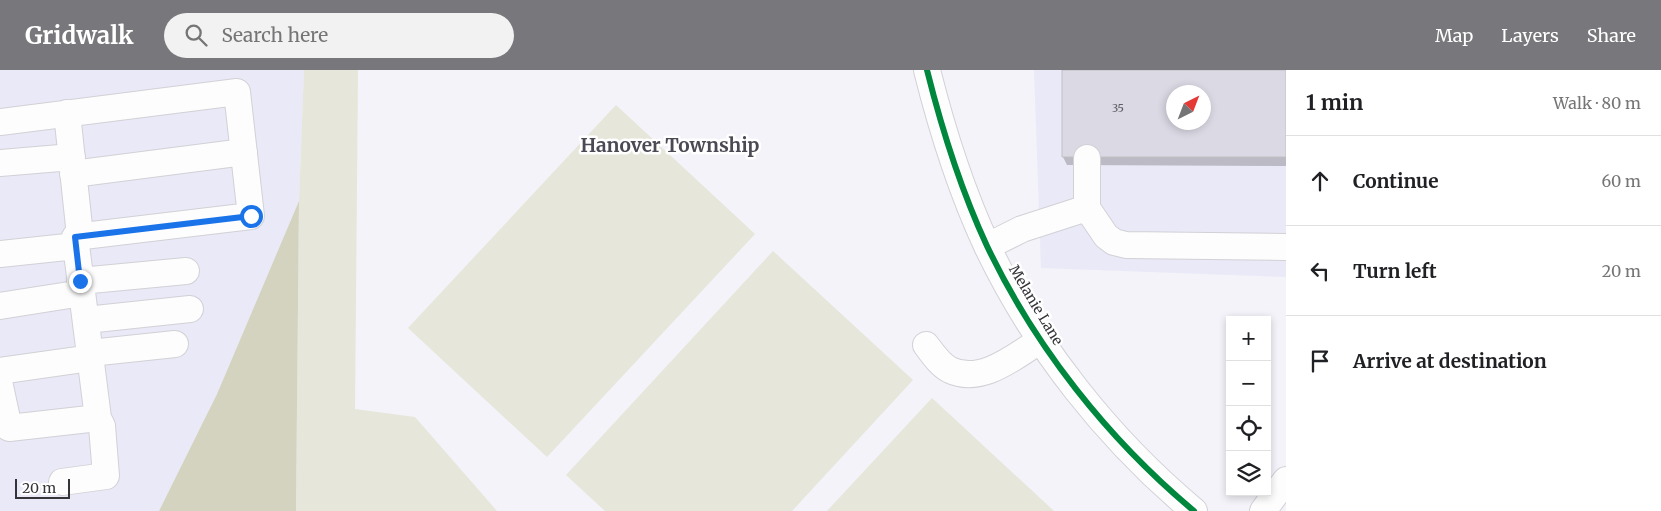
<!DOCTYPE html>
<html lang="en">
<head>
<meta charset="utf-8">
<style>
	body { margin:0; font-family:Merriweather,serif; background:#f2f2f2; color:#202124 }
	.controls { position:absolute; right:15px; bottom:15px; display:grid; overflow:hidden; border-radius:0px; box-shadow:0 2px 8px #0003 }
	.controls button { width:45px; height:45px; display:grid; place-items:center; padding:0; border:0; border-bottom:1px solid #e0e0e0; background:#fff; color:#202124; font:25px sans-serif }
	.compass { position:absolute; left:1166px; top:15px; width:45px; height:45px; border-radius:50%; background:#fff; box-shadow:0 2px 8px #0003; rotate:42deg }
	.scale { position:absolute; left:15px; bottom:12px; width:55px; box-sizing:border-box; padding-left:5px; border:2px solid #343439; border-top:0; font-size:14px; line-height:18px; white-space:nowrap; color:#343439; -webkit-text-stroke:4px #fff; paint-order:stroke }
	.stop { position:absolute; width:15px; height:15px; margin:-11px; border:4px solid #1a73e8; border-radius:50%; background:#fff }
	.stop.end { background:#1a73e8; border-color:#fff; box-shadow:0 1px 5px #0008 }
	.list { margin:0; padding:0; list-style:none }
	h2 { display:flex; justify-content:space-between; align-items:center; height:65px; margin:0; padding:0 20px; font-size:21px }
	h2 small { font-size:16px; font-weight:400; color:#757577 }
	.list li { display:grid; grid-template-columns:32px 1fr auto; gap:15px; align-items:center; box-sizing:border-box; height:90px; padding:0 20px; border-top:1px solid #e0e0e0 }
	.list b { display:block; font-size:19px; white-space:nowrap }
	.list em { font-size:16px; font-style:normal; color:#757577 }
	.icon { flex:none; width:28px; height:28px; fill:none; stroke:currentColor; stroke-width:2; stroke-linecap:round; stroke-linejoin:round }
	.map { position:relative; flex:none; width:1286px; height:441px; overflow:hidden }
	header { display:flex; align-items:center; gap:30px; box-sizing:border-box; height:70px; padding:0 25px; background:#77777c; color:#fff }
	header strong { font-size:24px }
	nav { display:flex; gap:28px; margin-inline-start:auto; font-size:18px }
	.search { width:350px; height:45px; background:#f2f2f2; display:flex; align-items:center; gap:12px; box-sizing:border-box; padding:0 18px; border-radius:28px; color:#757577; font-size:19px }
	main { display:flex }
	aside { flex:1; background:#fff }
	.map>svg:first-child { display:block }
</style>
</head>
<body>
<header>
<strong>Gridwalk</strong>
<div class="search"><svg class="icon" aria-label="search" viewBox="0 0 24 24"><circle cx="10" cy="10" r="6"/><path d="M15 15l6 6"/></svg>Search here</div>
<nav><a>Map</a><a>Layers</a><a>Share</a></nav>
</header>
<main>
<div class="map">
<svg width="1286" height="441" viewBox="0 0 1286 441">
	<rect width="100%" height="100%" fill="#f3f3f9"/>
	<path fill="#eae9f7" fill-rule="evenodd" d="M0,0H304L299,131L217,324L159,441H0Z
		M1034,0H1286V207L1041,198ZM1174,22H1204V52H1174Z"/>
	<path fill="#e6e6da" d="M304,0H358L355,339L415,347L497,441H296L299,131Z
		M616,35L755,164L547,387L408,258Z
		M773,181L913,310L792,441H605L566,405Z
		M932,328L1054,441H827Z"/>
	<path fill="#d4d3c0" d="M299,131L296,441H159L217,324Z"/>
	<path fill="#0003" fill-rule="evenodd" d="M1063,0H1286V96L1067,95L1063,87ZM1174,22H1204V52H1174Z"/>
	<path fill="#dad9e4" stroke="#c0c0c4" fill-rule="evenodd" d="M1062,0H1286V87H1062ZM1174,22H1204V52H1174Z"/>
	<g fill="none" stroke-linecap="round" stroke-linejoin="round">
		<g stroke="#d1d1d6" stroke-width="28">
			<path id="minor" d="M927,0C942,60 961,120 987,176C1035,277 1108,369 1194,441
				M67,43L80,166
				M0,52L237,22L251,146L75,167L98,348L102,356L106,406L62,412
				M1087,88V138L1106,166L1114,172L1126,175L1286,177
				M0,93L72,87
				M73,104L244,82
				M988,176L1022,159L1087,138
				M0,184L76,176
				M80,211L186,201
				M0,236L82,223
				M86,250L190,239
				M926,275C933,284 940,295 950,300C982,315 1015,286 1041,270
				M90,283L175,274
				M0,301L91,288
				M0,316L9,358L98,348
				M1263,441L1286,410"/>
		</g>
		<use href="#minor" stroke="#fdfdfe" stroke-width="26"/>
		<g stroke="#fff" stroke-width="9">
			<path id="cycleway" d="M927,0C942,60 961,120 987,176C1035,277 1108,369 1194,441"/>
		</g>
		<use href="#cycleway" stroke="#00873e" stroke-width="6"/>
	</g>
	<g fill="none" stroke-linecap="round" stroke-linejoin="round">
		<path stroke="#1a73e8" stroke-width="6" d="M80,211L75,167L251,146"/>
	</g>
	<g text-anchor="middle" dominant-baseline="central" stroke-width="5" stroke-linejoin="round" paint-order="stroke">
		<g font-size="11" fill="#5f5f66">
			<text x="1118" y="38">35</text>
		</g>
		<g font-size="14" fill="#343439" stroke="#fff">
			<text transform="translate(1036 235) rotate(59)">Melanie Lane</text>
		</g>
		<g font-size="19" font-weight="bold" fill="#4b4a54" stroke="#fff">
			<text x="670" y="75">Hanover Township</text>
		</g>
	</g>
</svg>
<div class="controls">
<button>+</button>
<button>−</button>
<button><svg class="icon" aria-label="locate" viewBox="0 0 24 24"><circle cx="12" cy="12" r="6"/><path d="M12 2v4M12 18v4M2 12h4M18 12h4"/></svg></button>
<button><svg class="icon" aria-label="layers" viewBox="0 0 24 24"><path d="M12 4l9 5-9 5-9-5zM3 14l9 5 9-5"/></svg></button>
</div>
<svg class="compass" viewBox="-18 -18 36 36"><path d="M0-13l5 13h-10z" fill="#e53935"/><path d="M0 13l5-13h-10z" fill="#757577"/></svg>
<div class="scale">20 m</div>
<div class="stop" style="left:251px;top:146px"></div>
<div class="stop end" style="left:80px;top:211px"></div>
</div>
<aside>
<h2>1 min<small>Walk · 80 m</small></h2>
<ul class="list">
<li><svg class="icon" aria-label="ahead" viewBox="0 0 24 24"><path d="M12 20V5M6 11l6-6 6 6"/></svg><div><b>Continue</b></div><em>60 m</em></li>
<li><svg class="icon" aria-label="left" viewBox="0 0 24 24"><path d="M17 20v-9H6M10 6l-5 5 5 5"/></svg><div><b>Turn left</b></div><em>20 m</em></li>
<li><svg class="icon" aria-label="arrive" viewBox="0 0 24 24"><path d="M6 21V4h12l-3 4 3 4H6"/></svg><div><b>Arrive at destination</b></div></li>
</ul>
</aside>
</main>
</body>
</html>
